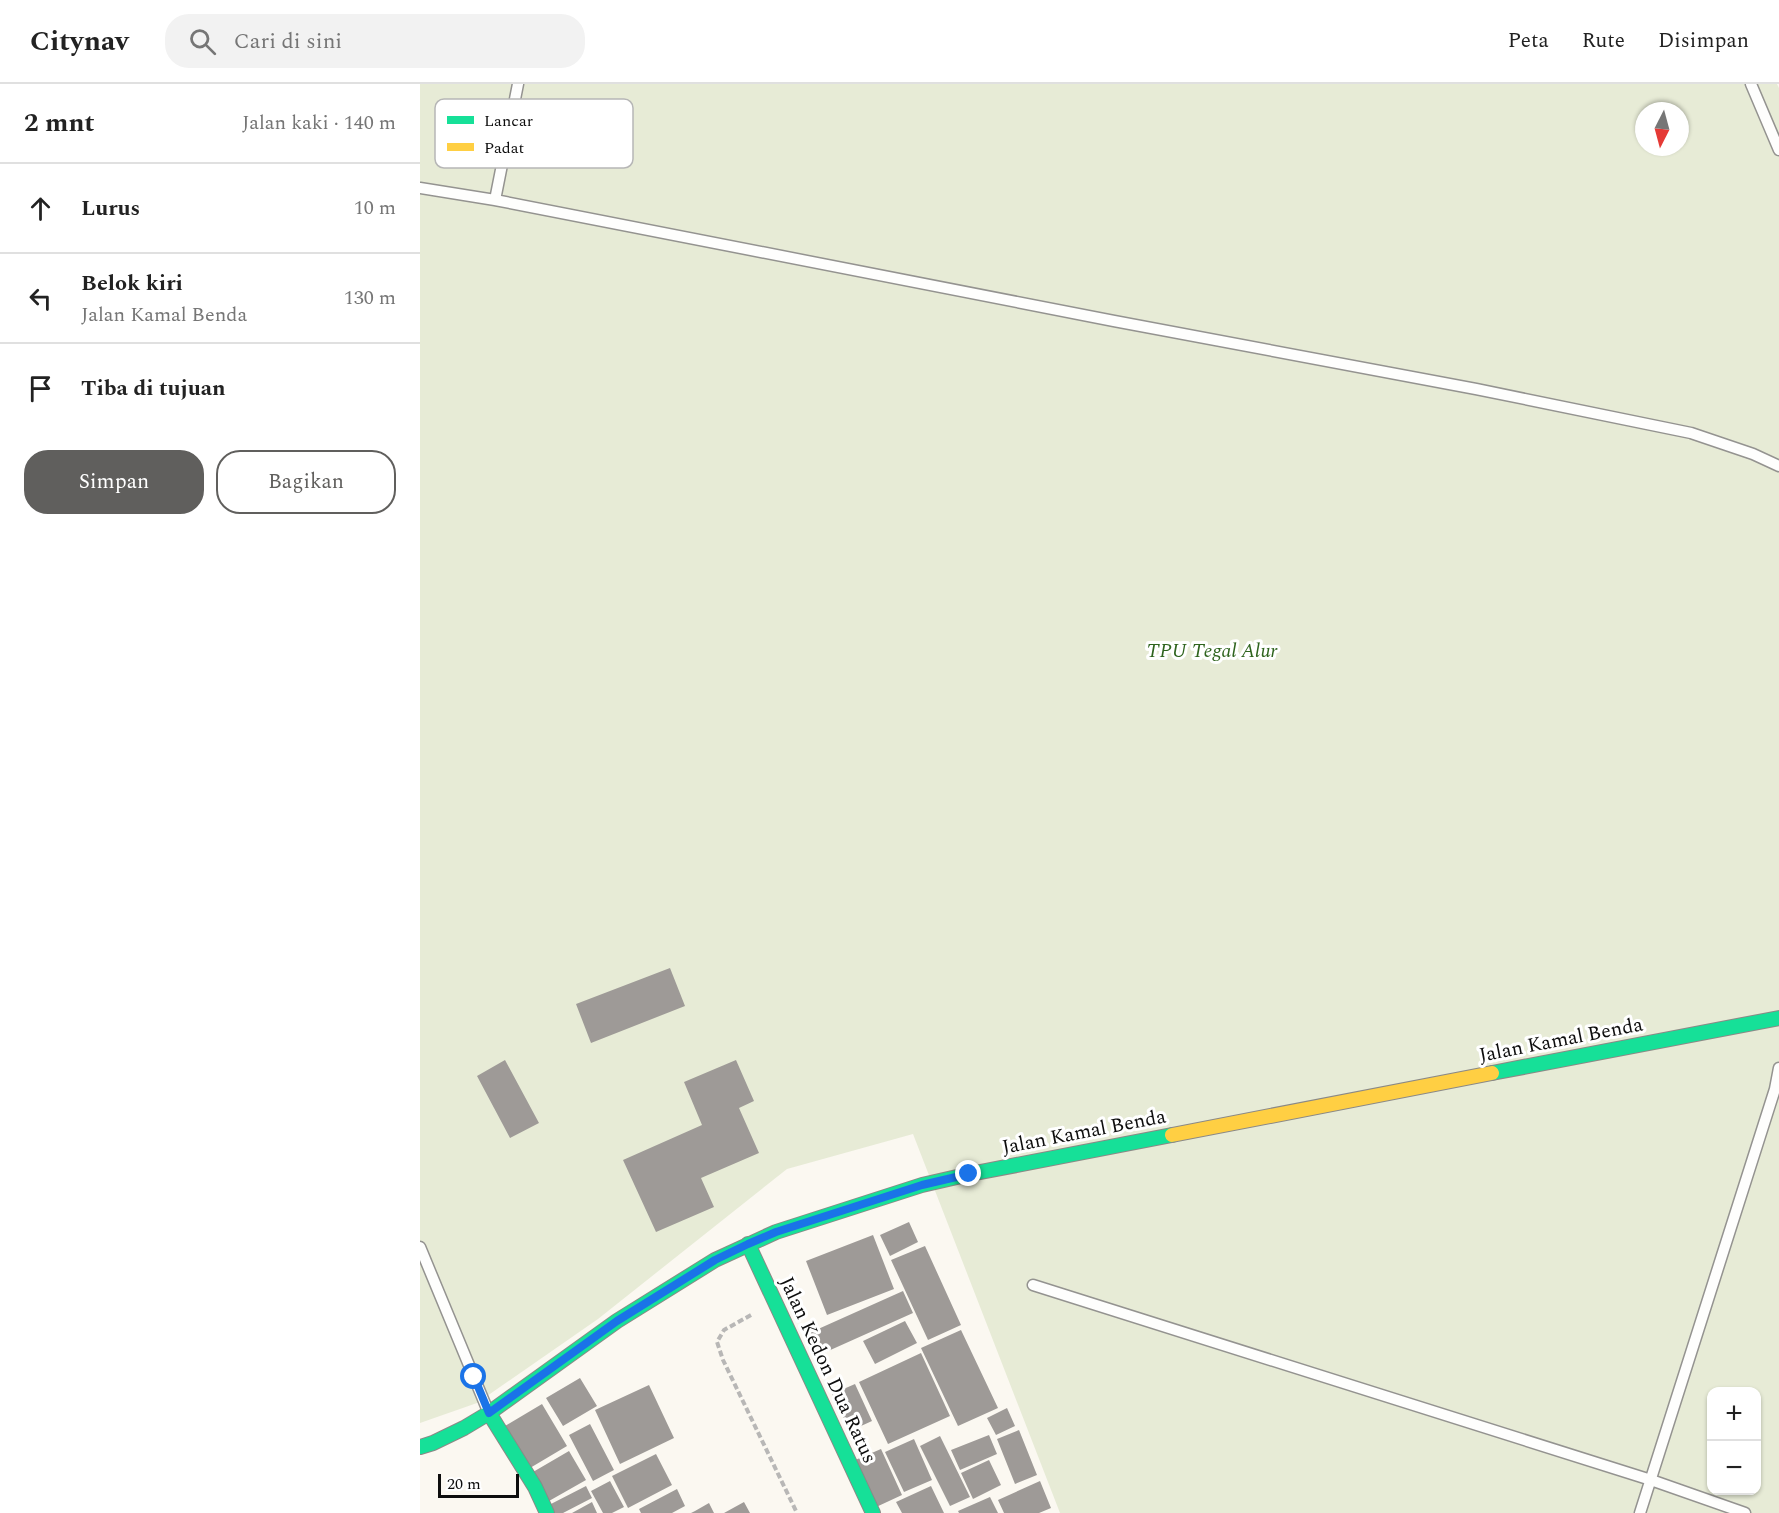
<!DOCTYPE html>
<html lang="id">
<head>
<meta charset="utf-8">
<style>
	body { margin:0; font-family:Spectral,serif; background:#f2f2f2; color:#222 }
	.controls { position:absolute; right:18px; bottom:18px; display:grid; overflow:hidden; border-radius:12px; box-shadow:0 2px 4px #0004 }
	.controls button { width:54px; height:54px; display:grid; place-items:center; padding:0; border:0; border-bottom:2px solid #e0e0e0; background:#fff; color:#222; font:30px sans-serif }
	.compass { position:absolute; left:1215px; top:18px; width:54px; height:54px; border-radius:50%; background:#fff; box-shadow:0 2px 4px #0004; rotate:186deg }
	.scale { position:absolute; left:18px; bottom:15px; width:81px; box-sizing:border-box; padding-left:6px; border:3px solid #0d0d0d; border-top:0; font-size:16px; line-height:21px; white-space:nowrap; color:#0d0d0d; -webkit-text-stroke:4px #fff; paint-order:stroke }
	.stop { position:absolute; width:18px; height:18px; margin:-14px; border:4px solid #1a73e8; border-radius:50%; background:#fff }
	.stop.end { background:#1a73e8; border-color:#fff; box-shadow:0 2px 6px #0008 }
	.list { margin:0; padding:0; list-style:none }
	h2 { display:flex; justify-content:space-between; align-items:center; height:78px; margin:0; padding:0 24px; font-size:26px }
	h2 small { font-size:20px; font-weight:400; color:#767676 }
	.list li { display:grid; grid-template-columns:39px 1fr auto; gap:18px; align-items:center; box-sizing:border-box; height:90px; padding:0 24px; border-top:2px solid #e0e0e0 }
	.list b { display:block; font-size:22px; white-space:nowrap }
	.list p { margin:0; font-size:20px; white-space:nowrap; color:#767676 }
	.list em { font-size:20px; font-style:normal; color:#767676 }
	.actions { display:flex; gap:12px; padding:18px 24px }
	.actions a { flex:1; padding:14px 0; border:2px solid #605f5d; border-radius:24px; text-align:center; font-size:21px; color:#605f5d }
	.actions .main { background:#605f5d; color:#fff }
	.icon { flex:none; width:33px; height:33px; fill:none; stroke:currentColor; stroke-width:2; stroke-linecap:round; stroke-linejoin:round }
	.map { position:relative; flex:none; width:1359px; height:1429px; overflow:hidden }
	header { display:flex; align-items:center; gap:36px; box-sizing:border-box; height:84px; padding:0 30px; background:#fff; border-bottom:2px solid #e0e0e0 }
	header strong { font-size:28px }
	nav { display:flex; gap:33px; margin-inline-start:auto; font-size:21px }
	.search { width:420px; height:54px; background:#f2f2f2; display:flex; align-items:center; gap:15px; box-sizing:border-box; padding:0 21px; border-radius:24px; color:#767676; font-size:22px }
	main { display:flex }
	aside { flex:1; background:#fff }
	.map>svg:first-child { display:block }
</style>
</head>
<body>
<header>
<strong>Citynav</strong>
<div class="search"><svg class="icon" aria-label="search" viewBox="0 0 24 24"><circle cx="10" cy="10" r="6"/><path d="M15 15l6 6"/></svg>Cari di sini</div>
<nav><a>Peta</a><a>Rute</a><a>Disimpan</a></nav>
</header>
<main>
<aside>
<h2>2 mnt<small>Jalan kaki · 140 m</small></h2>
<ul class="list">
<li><svg class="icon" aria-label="ahead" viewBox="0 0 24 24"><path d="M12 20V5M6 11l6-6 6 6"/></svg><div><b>Lurus</b></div><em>10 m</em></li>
<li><svg class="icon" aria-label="left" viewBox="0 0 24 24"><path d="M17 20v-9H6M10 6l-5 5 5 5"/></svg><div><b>Belok kiri</b><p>Jalan Kamal Benda</p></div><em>130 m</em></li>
<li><svg class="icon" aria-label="arrive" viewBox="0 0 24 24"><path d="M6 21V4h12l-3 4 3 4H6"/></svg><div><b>Tiba di tujuan</b></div></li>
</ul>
<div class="actions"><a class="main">Simpan</a><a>Bagikan</a></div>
</aside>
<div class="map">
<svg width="1359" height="1429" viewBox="0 0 1359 1429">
	<rect width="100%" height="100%" fill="#fbf8f1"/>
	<path fill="#e7ebd6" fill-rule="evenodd" d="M0,0H1357L1359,4V1429H640L493,1050L367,1085L178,1235L57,1319L0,1339ZM1224,27H1260V63H1224ZM1292,1308H1336V1406H1292Z"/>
	<path fill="#9e9a97" d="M250,884L265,922L171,959L156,920Z
		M85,976L119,1039L90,1054L57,992Z
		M316,976L334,1017L319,1024L339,1069L281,1094L294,1123L236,1148L203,1076L282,1041L264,998Z
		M489,1138L498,1158L470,1172L460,1151Z
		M453,1151L474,1205L407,1231L386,1177Z
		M505,1162L541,1241L508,1256L471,1176Z
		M483,1207L493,1229L397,1272L387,1250Z
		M485,1237L497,1259L455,1280L443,1257Z
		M541,1246L578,1324L538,1342L501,1264Z
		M501,1269L530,1332L468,1360L439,1298Z
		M160,1294L177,1322L143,1342L126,1314Z
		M435,1300L452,1337L430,1347L412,1310Z
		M229,1301L254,1354L200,1380L175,1326Z
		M122,1320L147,1362L110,1384L85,1342Z
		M587,1324L595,1342L576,1351L567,1334Z
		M170,1340L194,1386L173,1397L149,1351Z
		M599,1346L617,1391L595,1400L577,1355Z
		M569,1351L577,1370L540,1386L531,1366Z
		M520,1352L550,1413L530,1422L500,1362Z
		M494,1355L512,1396L484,1408L465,1368Z
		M461,1365L482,1411L454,1424L433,1377Z
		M149,1367L166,1396L129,1417L113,1388Z
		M236,1370L252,1401L208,1424L192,1392Z
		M569,1376L581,1401L553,1415L541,1389Z
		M190,1397L204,1423L192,1429H183L171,1407Z
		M620,1397L631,1424L619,1429H584L578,1416Z
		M166,1402L172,1414L143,1429H133L129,1421Z
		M511,1402L524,1429H482L476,1418Z
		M257,1405L265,1422L252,1429H221L219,1425Z
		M570,1413L578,1429H539L538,1427Z
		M172,1418L177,1429H152Z
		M324,1418L330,1429H304Z
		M289,1419L294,1429H271L275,1427Z"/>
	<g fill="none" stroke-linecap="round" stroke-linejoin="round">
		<g stroke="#949390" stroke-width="13">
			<path id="lane" d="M1331,0L1359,66
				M0,104L75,116L694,237L1056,305L1271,349L1333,370L1359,382
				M75,116L98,0
				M0,1163L68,1327
				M613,1201L1231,1396L1325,1429
				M1220,1429L1355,1005L1359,984"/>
		</g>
		<g stroke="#8b8986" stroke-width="16">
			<path id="fast" d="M1072,989L1359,934
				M328,1160L453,1429
				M69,1329L115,1403L127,1429
				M0,1363L13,1359L44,1344L69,1329L197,1237L295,1176L356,1148L502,1101L550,1090L752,1051"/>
		</g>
		<g stroke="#8b8986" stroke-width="16">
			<path id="slow" d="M752,1051L1072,989"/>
		</g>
		<path stroke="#b8b7b6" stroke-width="4" stroke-dasharray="6 3" stroke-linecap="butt" d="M331,1231L304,1246L297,1258L303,1276L377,1429"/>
		<use href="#lane" stroke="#fefefd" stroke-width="10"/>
		<use href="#fast" stroke="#16e098" stroke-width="14"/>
		<use href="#slow" stroke="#ffcf43" stroke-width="14"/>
	</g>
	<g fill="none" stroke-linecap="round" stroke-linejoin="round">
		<path stroke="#1a73e8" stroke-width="8" d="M54,1293L69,1329L197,1237L295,1176L328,1160L356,1148L502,1101L549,1090"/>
	</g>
	<g text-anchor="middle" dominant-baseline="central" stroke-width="6" stroke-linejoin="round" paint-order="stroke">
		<g font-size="20" font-style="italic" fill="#2f641e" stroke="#fff">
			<text x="792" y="567">TPU Tegal Alur</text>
		</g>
		<g font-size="20" fill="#0d0d0d" stroke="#fff">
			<text transform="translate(1141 956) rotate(-11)">Jalan Kamal Benda</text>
			<text transform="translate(664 1048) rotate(-11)">Jalan Kamal Benda</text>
			<text transform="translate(408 1286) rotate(65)">Jalan Kedon Dua Ratus</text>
		</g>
	</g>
	<rect x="15" y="15" width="198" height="69" rx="9" fill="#fff" stroke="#b6b6b6" stroke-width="1.5"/>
	<rect x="27" y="32" width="27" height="8" fill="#16e098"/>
	<rect x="27" y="59" width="27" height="8" fill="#ffcf43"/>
	<g font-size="16" fill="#0d0d0d">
		<text x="64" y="42">Lancar</text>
		<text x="64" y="69">Padat</text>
	</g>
</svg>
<div class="controls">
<button>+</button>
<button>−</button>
</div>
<svg class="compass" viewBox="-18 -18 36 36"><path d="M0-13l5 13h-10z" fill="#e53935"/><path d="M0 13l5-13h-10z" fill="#767676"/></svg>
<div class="scale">20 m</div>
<div class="stop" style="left:54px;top:1293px"></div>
<div class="stop end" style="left:549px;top:1090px"></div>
</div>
</main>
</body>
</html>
